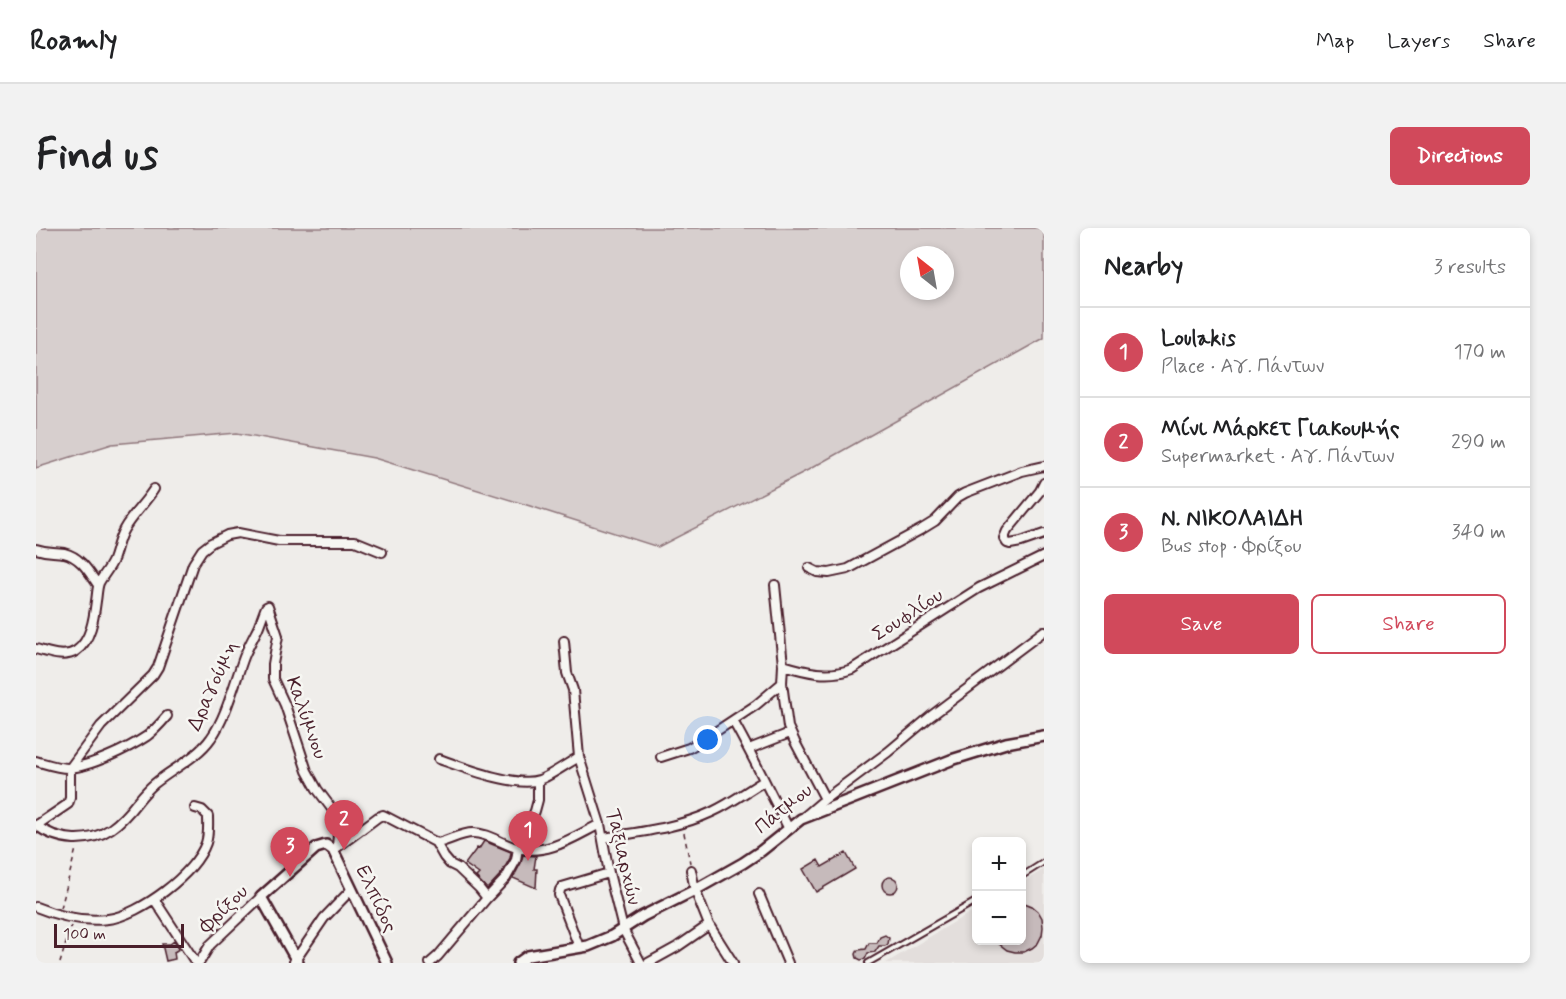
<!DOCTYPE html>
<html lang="en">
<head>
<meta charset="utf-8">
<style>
	body { margin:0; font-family:Mynerve,sans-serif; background:#f2f2f2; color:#202124 }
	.controls { position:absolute; right:18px; bottom:18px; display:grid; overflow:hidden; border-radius:9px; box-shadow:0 3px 9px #0003 }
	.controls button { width:54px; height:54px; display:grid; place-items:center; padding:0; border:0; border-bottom:2px solid #e0e0e0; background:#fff; color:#202124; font:30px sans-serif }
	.compass { position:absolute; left:864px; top:18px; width:54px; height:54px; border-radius:50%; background:#fff; box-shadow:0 3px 9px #0003; rotate:329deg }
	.scale { position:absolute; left:18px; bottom:15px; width:130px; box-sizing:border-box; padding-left:6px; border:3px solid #4a1f2b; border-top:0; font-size:16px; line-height:21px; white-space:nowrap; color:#4a1f2b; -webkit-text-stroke:4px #f6f6f2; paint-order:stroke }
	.you { position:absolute; left:672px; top:512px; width:21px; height:21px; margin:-15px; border:4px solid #fff; border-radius:50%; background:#1a73e8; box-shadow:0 0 0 9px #1a73e833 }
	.badge { display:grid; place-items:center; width:39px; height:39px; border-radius:50%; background:#d1495b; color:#fff; font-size:20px; font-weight:700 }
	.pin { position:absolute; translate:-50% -50px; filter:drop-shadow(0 2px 3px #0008) }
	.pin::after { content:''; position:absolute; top:32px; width:21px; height:18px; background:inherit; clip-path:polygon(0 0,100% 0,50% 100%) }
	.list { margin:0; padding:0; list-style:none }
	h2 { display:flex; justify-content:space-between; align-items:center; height:78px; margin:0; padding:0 24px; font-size:26px }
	h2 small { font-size:20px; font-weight:400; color:#757577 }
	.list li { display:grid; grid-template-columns:39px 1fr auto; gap:18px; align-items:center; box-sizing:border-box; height:90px; padding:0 24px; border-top:2px solid #e0e0e0 }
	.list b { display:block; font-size:22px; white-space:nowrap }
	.list p { margin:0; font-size:20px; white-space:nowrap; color:#757577 }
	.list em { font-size:20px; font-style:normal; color:#757577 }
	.actions { display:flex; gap:12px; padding:18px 24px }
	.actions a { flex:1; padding:14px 0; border:2px solid #d1495b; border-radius:9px; text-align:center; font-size:21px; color:#d1495b }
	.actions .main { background:#d1495b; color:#fff }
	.map { position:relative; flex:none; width:1008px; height:735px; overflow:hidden; border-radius:9px }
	header { display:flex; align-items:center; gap:36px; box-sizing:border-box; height:84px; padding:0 30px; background:#fff; border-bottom:2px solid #e0e0e0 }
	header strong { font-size:28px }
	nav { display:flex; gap:33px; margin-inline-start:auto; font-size:21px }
	.intro { display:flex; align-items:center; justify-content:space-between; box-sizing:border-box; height:144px; padding:0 36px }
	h1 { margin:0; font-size:42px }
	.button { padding:15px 27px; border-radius:9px; background:#d1495b; color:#fff; font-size:21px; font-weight:700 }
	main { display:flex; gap:36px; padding:0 36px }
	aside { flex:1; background:#fff; border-radius:9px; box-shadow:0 3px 9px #0003 }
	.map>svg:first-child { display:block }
</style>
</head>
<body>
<header>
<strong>Roamly</strong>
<nav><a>Map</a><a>Layers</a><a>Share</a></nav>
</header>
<div class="intro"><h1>Find us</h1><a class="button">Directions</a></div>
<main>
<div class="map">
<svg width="1008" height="735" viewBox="0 0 1008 735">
	<rect width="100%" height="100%" fill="#efedea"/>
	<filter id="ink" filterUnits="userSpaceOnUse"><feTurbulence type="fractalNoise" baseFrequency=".0167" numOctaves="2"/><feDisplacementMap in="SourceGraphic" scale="12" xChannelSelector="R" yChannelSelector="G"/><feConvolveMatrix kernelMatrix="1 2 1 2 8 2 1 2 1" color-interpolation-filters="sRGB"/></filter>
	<g filter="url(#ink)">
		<path fill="#e3dedc" d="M1008,641V735H850L940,681V712H986V655Z"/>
		<path fill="#d7cfce" stroke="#90777c" stroke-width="1.5" fill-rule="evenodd" d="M0,0H1008V110L772,242L622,319L494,278L338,230L201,205L76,216L0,240ZM873,27H909V63H873Z"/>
		<path fill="#c6babb" stroke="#4a1f2b" stroke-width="1.5" d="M448,613L475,624L474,630L465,646L451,661L440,649L443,646L429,636L441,620L443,621Z
			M810,625L819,641L780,664L767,641L782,632L786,639Z
			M487,627L500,628L498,641H501L500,660L477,650L485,635Z
			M846 657a8 8 0 1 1 16 0a8 8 0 1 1-16 0Z
			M986,674L996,678L1002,683L1006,690L1007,699L1006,707L1002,715L996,720L988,724H979L971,722L958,712H986Z
			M849,707L853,710L852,716L849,718H843L839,724L832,725L829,731L825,732L821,730L820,726L822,722L830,721L833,715H841L844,709Z
			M138,713L143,721L138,724L139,731L130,733L126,716H134Z"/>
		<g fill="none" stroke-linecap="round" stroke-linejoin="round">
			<g stroke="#4a1f2b" stroke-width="8">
				<path id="service" d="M986,648L1008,634
					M832,735L940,673"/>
			</g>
			<g stroke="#4a1f2b" stroke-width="12">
				<path id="minor" d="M1008,255L1004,263L971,303L968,310L971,315L974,316L985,314L1008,306
					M0,321C12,325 17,323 28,325C45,329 53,344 62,357
					M773,340L781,344L793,345L812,341L886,301L899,293L922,269L929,265L986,243L1008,238
					M739,357L747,437L746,455L752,499L759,514L789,571
					M528,413L531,445L537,462L543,529L564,596L573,645L587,701L605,735
					M0,421C12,424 28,431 40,423C55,413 58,389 60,373C61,368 61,360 63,355C67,347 74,340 77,332C81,322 82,311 88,301C96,287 109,275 118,261
					M747,437C770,444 792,450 816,441L943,360L1008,328
					M697,493C717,528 734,565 753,601
					M713,521L754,505
					M625,529L653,520L667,512L720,477L746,455
					M403,531C426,539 480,560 503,552C514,548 532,535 543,529
					M0,533C11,536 21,540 32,540C54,539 93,520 111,508C119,502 125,495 131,488
					M769,588L789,571L852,524L895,488L1008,403
					M0,597C11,606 24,610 38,611C68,612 85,595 102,573C107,567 112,561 118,556C136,541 161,530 175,510C190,490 199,453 208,429C212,419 217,410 222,400C225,393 227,386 230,379L232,378L242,408L237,436V451L249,477L271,543L281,561L299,585L303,594L301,619
					M1,597L32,576L34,570V540L65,498L117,447L122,439L157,336L166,322L175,315L191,307L202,305L243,313H319L346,324
					M567,610C603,604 642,600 676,584C694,576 711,563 728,553
					M400,615L408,629L414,636L422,640L443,660L451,670
					M299,621L342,589L347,587L351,589L401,615C413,613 424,605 437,605C452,605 466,616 481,620C511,628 538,609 564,596
					M655,642L659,662L673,697L697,735
					M723,666L752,735
					M118,671L160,735
					M0,679C22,688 48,694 72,691C104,687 159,646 170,615C173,606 172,596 172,588L166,582L159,580
					M543,719L523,667L524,662L526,659L573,645
					M258,734L288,690L315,662
					M163,735L174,717L225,669
					M394,735L402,728L451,670L470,650L480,632L482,620L499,583L502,572V553
					M612,735L641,719L673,697"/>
			</g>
			<g stroke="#4a1f2b" stroke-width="14">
				<path id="tertiary" d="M262,735L225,669L280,620L290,617L297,622L351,735
					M482,735L492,728L552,718L576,708L607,688L659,662L707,635L725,623L765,591L915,532L970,515L1008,508"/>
			</g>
			<path stroke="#4a1f2b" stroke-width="1.5" stroke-dasharray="4.5 4.5" stroke-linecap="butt" d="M648,605L654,635
				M25,680L40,621
				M24,735L35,698"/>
			<use href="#service" stroke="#f6f6f2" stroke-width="4"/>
			<use href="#minor" stroke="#f6f6f2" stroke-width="8"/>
			<use href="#tertiary" stroke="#f6f6f2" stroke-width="9"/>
		</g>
	</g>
	<g text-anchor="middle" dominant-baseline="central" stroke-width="5" stroke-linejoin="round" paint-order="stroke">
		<g font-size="20" fill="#4a1f2b" stroke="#f6f6f2">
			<text transform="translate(872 387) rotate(-33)">Σουφλίου</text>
			<text transform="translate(177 458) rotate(-66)">Δραγούμη</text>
			<text transform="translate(270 490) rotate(70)">Καλύμνου</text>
			<text transform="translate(748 581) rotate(-39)">Πάτμου</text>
			<text transform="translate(587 629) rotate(77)">Ταξιαρχών</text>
			<text transform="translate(340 671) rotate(65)">Ελπίδος</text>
			<text transform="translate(188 681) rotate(-44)">Φρίξου</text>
		</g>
	</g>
</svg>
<div class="controls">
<button>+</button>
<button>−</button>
</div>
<svg class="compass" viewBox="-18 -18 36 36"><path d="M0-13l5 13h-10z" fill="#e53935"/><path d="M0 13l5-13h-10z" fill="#757577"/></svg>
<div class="scale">100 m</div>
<div class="you"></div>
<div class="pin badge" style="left:492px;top:633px">1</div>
<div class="pin badge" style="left:308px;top:622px">2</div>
<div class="pin badge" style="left:254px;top:649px">3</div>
</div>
<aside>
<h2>Nearby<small>3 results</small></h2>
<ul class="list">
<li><span class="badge">1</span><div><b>Loulakis</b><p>Place · Αγ. Πάντων</p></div><em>170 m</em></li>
<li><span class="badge">2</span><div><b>Μίνι Μάρκετ Γιακουμής</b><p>Supermarket · Αγ. Πάντων</p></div><em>290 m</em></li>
<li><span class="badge">3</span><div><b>Ν. ΝΙΚΟΛΑΙΔΗ</b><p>Bus stop · Φρίξου</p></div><em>340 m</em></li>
</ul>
<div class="actions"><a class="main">Save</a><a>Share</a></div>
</aside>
</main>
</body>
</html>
